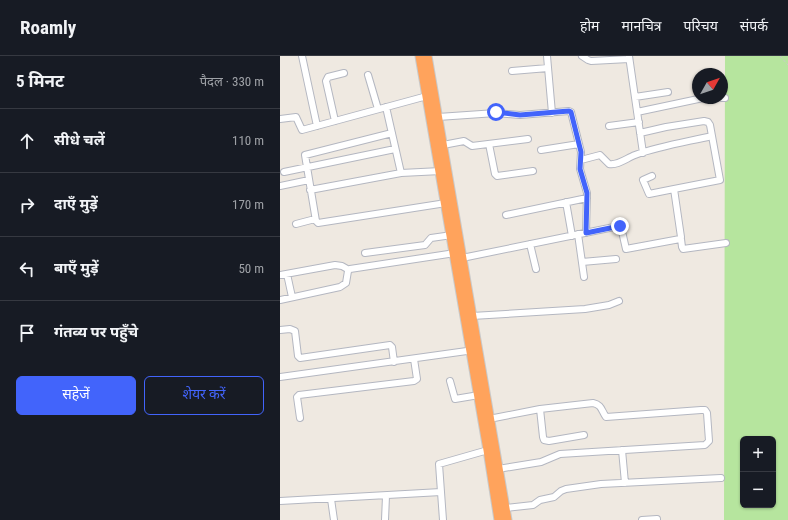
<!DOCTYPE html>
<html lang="hi">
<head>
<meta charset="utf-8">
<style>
	body { margin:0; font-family:"Roboto Condensed","Noto Sans Devanagari",sans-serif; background:#20242c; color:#f1f3f6 }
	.controls { position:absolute; right:12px; bottom:12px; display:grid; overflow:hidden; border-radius:6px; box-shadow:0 1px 3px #0004 }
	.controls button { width:36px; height:36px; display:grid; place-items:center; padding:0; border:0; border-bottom:1px solid #363941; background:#171b24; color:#f1f3f6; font:20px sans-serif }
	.compass { position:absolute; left:412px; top:12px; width:36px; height:36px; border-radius:50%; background:#171b24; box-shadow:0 1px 3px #0004; rotate:50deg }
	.stop { position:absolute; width:12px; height:12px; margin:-9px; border:3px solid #4264fb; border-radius:50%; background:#fff }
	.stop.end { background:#4264fb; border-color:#fff; box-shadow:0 1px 4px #0008 }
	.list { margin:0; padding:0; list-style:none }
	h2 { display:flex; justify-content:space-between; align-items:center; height:52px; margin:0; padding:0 16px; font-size:17px }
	h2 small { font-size:13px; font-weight:400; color:#9ea1a6 }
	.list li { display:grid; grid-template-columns:26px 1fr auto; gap:12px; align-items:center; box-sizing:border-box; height:64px; padding:0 16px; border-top:1px solid #363941 }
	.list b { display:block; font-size:15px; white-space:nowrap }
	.list em { font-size:13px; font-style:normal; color:#9ea1a6 }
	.actions { display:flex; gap:8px; padding:12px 16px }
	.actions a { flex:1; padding:9px 0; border:1px solid #4264fb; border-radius:6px; text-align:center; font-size:14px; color:#4264fb }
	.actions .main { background:#4264fb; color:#fff }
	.icon { flex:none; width:22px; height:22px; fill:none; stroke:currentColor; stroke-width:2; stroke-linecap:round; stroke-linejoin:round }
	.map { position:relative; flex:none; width:508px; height:464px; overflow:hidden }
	header { display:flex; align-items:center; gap:24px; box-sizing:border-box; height:56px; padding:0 20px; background:#171b24; border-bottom:1px solid #363941 }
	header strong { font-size:19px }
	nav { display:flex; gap:22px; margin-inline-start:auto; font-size:14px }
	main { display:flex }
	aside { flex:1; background:#171b24 }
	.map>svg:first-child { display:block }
</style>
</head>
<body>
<header>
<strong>Roamly</strong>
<nav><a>होम</a><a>मानचित्र</a><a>परिचय</a><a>संपर्क</a></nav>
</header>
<main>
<aside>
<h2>5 मिनट<small>पैदल · 330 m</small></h2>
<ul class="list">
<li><svg class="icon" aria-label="ahead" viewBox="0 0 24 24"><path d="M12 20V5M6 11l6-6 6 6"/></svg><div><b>सीधे चलें</b></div><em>110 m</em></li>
<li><svg class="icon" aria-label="right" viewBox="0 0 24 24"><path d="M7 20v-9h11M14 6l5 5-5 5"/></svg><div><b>दाएँ मुड़ें</b></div><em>170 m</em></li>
<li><svg class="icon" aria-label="left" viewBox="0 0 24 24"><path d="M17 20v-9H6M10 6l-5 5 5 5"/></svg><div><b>बाएँ मुड़ें</b></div><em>50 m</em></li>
<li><svg class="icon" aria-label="arrive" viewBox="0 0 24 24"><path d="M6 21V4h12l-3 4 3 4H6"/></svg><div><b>गंतव्य पर पहुँचे</b></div></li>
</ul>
<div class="actions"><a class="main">सहेजें</a><a>शेयर करें</a></div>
</aside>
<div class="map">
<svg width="508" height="464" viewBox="0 0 508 464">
	<rect width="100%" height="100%" fill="#efe9e1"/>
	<path fill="#b6e59e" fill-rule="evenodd" d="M445,0H508V464H444ZM463,383H493V449H463Z"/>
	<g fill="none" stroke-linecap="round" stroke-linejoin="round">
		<g stroke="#b4b7c1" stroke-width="8">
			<path id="minor" d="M22,0L37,70
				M267,0L272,57
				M302,0L308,4L311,5L349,3
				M349,0L363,97
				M232,15L268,12
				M88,19L98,53
				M355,41L388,36
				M442,42H445
				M106,51L121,117
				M357,56L423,42
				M158,61L216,57L240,59L289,55L291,56L301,96L300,113L307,137L306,177
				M0,63L16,61L22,74L147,40
				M55,65L46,25L48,21L64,17
				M329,70L359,66
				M112,77L25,99L36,165L38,167L166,147
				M360,77L386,71L424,65L428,66L430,69L440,124L394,133
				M209,88L215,118L217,120L253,115
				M163,89L184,85L192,90L248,83
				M261,94L299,88
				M301,104L320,99L329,108C337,110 347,102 355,99C380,90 406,86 432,80
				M4,116L115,93
				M0,130L29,124
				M30,134L121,117L161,115
				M286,146L292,180
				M226,159L307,142
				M16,168L35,163
				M298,178L304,221
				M401,183L402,191L403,193L446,187
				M250,188L256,213
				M85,197L145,189L151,182L172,179
				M182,202L339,170L341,171L346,193L400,183L401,181L394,133L369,138L363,124L372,120
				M302,206L336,203
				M7,218L12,241
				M0,219L55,209L62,210L69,214
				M0,244L60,231L66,227L68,215L70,213L175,197
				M192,260L305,253L329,249L339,245
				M0,274L10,273L15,275L18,300L20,302L110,289L112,291L114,306
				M0,321L194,294
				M170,325L175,343L199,339
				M260,353L263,381L264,384L269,385L304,379
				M20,362L17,341L19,339L134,325L137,323L134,303
				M209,363L260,353L313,347C322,349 321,354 326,361L421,354H425L427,357L429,385L425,389L280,398L261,406L218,413
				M342,394L345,427
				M51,443L54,464
				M0,445L161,436
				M225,452L253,449L260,444L274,441L281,435L286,433L321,428L441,422
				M105,464L106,440
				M163,464L159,408L208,394
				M362,464L377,463"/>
		</g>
		<g stroke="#c9c9c9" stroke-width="11">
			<path id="highway" d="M140,0L208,394L219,464
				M147,0L227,464"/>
		</g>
		<path stroke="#c9c9c9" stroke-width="1" stroke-dasharray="3 2" stroke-linecap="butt" d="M500,0L508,9"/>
		<use href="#minor" stroke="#fff" stroke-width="6"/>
		<use href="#highway" stroke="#ffa35c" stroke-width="9"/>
	</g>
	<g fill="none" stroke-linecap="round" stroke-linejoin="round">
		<path stroke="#4264fb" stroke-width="5" d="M216,56L240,59L289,55L291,56L301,96L300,113L307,137L306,177L340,170"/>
	</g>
</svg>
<div class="controls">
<button>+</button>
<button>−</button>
</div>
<svg class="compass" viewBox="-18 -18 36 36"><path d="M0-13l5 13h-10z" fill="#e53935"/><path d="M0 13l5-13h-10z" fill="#9ea1a6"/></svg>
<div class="stop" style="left:216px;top:56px"></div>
<div class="stop end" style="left:340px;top:170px"></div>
</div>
</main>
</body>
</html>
